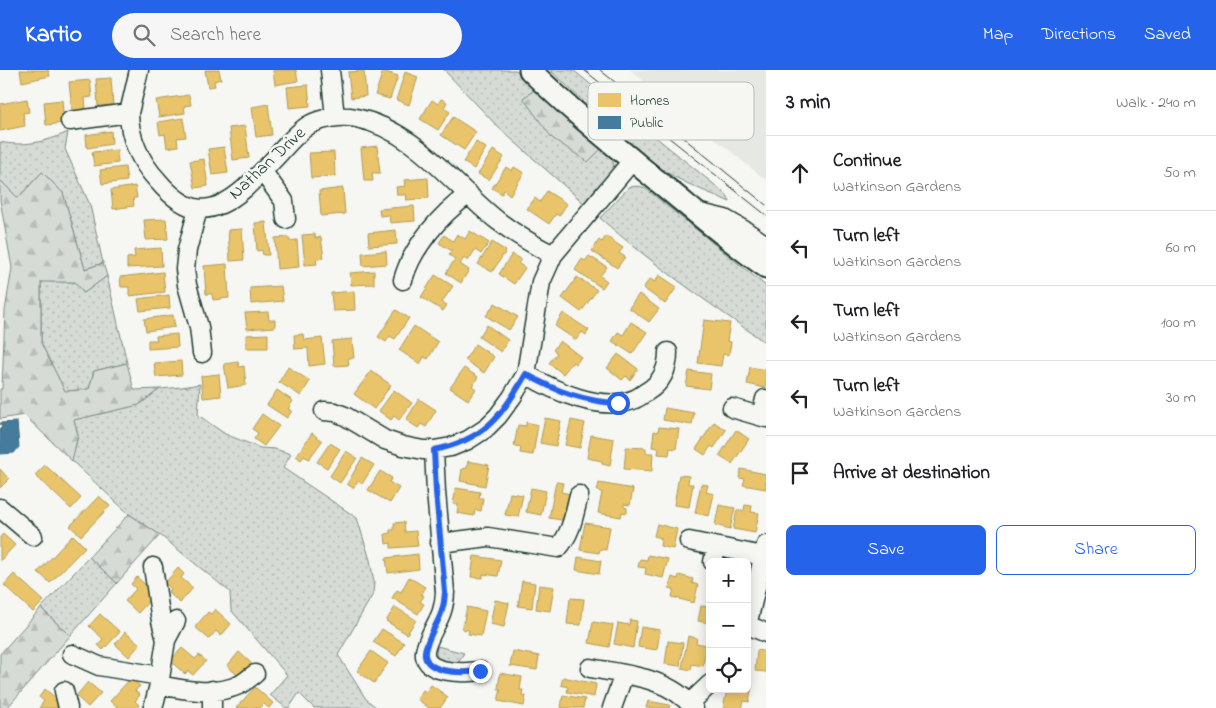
<!DOCTYPE html>
<html lang="en">
<head>
<meta charset="utf-8">
<style>
	body { margin:0; font-family:"Indie Flower",sans-serif; background:#f6f6f6; color:#202124 }
	.controls { position:absolute; right:15px; bottom:15px; display:grid; overflow:hidden; border-radius:8px; box-shadow:0 2px 12px #0003 }
	.controls button { width:45px; height:45px; display:grid; place-items:center; padding:0; border:0; border-bottom:1px solid #e0e0e0; background:#fff; color:#202124; font:25px sans-serif }
	.stop { position:absolute; width:15px; height:15px; margin:-11px; border:4px solid #2563eb; border-radius:50%; background:#fff }
	.stop.end { background:#2563eb; border-color:#fff; box-shadow:0 1px 5px #0008 }
	.list { margin:0; padding:0; list-style:none }
	h2 { display:flex; justify-content:space-between; align-items:center; height:65px; margin:0; padding:0 20px; font-size:21px }
	h2 small { font-size:16px; font-weight:400; color:#757577 }
	.list li { display:grid; grid-template-columns:32px 1fr auto; gap:15px; align-items:center; box-sizing:border-box; height:75px; padding:0 20px; border-top:1px solid #e0e0e0 }
	.list b { display:block; font-size:19px; white-space:nowrap }
	.list p { margin:0; font-size:16px; white-space:nowrap; color:#757577 }
	.list em { font-size:16px; font-style:normal; color:#757577 }
	.actions { display:flex; gap:10px; padding:15px 20px }
	.actions a { flex:1; padding:11px 0; border:1px solid #2563eb; border-radius:8px; text-align:center; font-size:18px; color:#2563eb }
	.actions .main { background:#2563eb; color:#fff }
	.icon { flex:none; width:28px; height:28px; fill:none; stroke:currentColor; stroke-width:2; stroke-linecap:round; stroke-linejoin:round }
	.map { position:relative; flex:none; width:766px; height:638px; overflow:hidden }
	header { display:flex; align-items:center; gap:30px; box-sizing:border-box; height:70px; padding:0 25px; background:#2563eb; color:#fff }
	header strong { font-size:24px }
	nav { display:flex; gap:28px; margin-inline-start:auto; font-size:18px }
	.search { width:350px; height:45px; background:#f6f6f6; display:flex; align-items:center; gap:12px; box-sizing:border-box; padding:0 18px; border-radius:28px; color:#757577; font-size:19px }
	main { display:flex }
	aside { flex:1; background:#fff }
	.map>svg:first-child { display:block }
</style>
</head>
<body>
<header>
<strong>Kartio</strong>
<div class="search"><svg class="icon" aria-label="search" viewBox="0 0 24 24"><circle cx="10" cy="10" r="6"/><path d="M15 15l6 6"/></svg>Search here</div>
<nav><a>Map</a><a>Directions</a><a>Saved</a></nav>
</header>
<main>
<div class="map">
<svg width="766" height="638" viewBox="0 0 766 638">
	<defs>
		<pattern id="grass-dots" width="8" height="8" patternUnits="userSpaceOnUse" patternTransform="scale(1.25)"><rect width="8" height="8" fill="#d6dbd6"/><path d="M2 2h.1M6 6h.1" fill="none" stroke="#b7bdb8" stroke-width="1.8" stroke-linecap="round"/></pattern>
		<pattern id="forest-firs" width="22" height="20" patternUnits="userSpaceOnUse" patternTransform="scale(1.25)"><rect width="22" height="20" fill="#d6dbd6"/><path d="M5 1l3.5 6h-7zM16 11l3.5 6h-7z" fill="#b7bdb8"/></pattern>
	</defs>
	<rect width="100%" height="100%" fill="#f6f6f2"/>
	<filter id="ink" filterUnits="userSpaceOnUse"><feTurbulence type="fractalNoise" baseFrequency=".02" numOctaves="2"/><feDisplacementMap in="SourceGraphic" scale="10" xChannelSelector="R" yChannelSelector="G"/><feConvolveMatrix kernelMatrix="1 2 1 2 8 2 1 2 1" color-interpolation-filters="sRGB"/></filter>
	<g filter="url(#ink)">
		<path fill="#e6e8e4" d="M630,0H766V110Z"/>
		<path fill="url(#grass-dots)" stroke="#7a8c85" d="M444,0H516L536,19L523,28L603,77C605,80 609,83 611,86C621,103 597,123 587,136L499,58Z
			M550,0H573L727,125L730,132C708,122 682,113 662,99C621,70 586,33 550,0Z
			M68,62L65,79L90,135L103,193L85,199L63,123L42,102L18,128L0,110V72C22,77 47,72 68,62Z
			M639,116L645,118L766,216V273C709,233 652,194 600,148L629,117Z
			M107,206L127,293L94,301L89,319L65,322L41,273V211L76,212L84,223Z
			M200,314L198,345L225,364L260,378L275,379L291,384L283,398L357,448L370,490L374,512L373,524L338,585L366,629L377,638H314L299,623L289,638H286L270,625L287,605L231,540L230,522L160,465L129,444L72,391L78,365L73,350L138,335L160,319L182,317Z
			M89,487L117,513L70,566L41,538Z
			M437,576L464,583L456,595L439,591L436,584Z"/>
		<path fill="url(#forest-firs)" stroke="#7a8c85" d="M536,19L603,77L588,92L552,68L523,28Z
			M42,102L63,123L85,199L103,193L107,206L84,223L75,212H41V273L65,321L89,319L94,301L127,293L134,320L160,319L139,335L74,350L78,365L72,391L24,345L0,349V319H2L5,241L12,198L0,130V110L18,128Z
			M129,444L160,465L117,513L89,487Z
			M41,538L70,566L7,638H0V584Z"/>
		<path fill="#e9c46a" stroke="#ac9c5a" d="M20,0H48L50,6L22,12Z
			M205,0H219L221,9L214,11L215,16L208,17Z
			M273,0H296L298,11L275,15Z
			M364,1L366,26L351,28L348,2Z
			M383,1L398,6L390,29L375,25Z
			M405,2L418,7L409,35L396,30Z
			M111,8L113,35L98,36L96,9Z
			M90,10L92,27L85,28L86,39L72,41L69,12Z
			M308,15L310,36L289,38L287,17Z
			M189,25L191,35L184,36L185,43L159,47L156,30Z
			M27,29L29,42L23,43L25,56L0,61V34Z
			M441,29L447,32L444,38L450,42L438,60L420,49L432,30L438,34Z
			M62,30L64,53L46,55L44,32Z
			M268,34L272,65L256,67L252,37Z
			M453,47L476,62L464,80L441,65Z
			M183,48L186,67L177,68L178,76L167,78L165,64L160,65L158,52Z
			M245,56L249,88L233,90L229,58Z
			M111,61L112,74L87,78L86,65Z
			M476,72L486,78L474,99L463,92Z
			M377,76L380,103H372L373,111H364L361,78Z
			M224,77L228,103L212,105L208,79Z
			M117,80L118,93L94,96L92,82Z
			M493,80L504,87L489,110L478,104Z
			M334,82L335,106L311,108L309,83Z
			M204,89L208,116L195,118L190,91Z
			M125,97L127,111L102,114L100,100Z
			M506,97L512,101L514,97L524,103L510,125L504,120L502,124L492,118Z
			M428,108L429,128L406,130L407,125H397L396,117L405,116L404,110Z
			M135,116L137,128H133L134,136L113,139L111,120Z
			M343,118L345,144L321,146L319,121Z
			M547,121L567,134L559,146L556,144L549,154L527,139L535,128L540,132Z
			M414,136L415,151L390,153L389,145L380,146L379,139Z
			M166,149L168,169L146,170L144,150Z
			M266,152L269,185H263L262,180L257,181L255,153Z
			M242,159L244,190L230,191L228,160Z
			M396,160L397,174L369,176L368,163Z
			M470,161L489,173L481,184L475,180L468,191L464,188L460,194L469,200L461,213L446,203L455,189L449,185L452,181L439,173L444,165L453,171L457,164L465,169Z
			M315,164V168L321,167L324,188L316,189L317,194L305,195L302,165Z
			M606,166L623,178L619,183L625,187L617,198L592,181L599,170L602,172Z
			M288,167L290,171L297,170L299,197L277,199L275,168Z
			M492,172L506,181L492,202L478,194Z
			M161,178L162,196L127,198V188L135,187L134,180Z
			M386,181L387,194L363,196L362,183Z
			M512,184L521,190L518,193L525,198L514,214L499,204Z
			M589,186L607,197L600,206L607,211L602,218L575,200L582,189L585,191Z
			M227,194L229,228L213,230L212,224H206L204,196Z
			M374,201V214L351,215L350,203Z
			M163,202L165,222L129,226V217H121L120,207Z
			M435,205L453,216L442,232L447,235L443,241L421,227Z
			M659,205L677,217L665,234L643,218L650,209L655,212Z
			M577,207L597,220L581,242L562,228Z
			M281,216L283,231L251,234L250,218Z
			M354,221L355,240L333,241L331,223Z
			M639,224L659,239L649,252L629,238Z
			M169,225L170,238L140,241L138,229Z
			M495,233L518,247L509,260L486,246Z
			M396,240L409,248L395,269L390,266L386,272L378,267Z
			M268,242L269,250H275V257L247,259L245,243Z
			M563,243L589,260L586,265L582,262L576,270L555,256Z
			M173,245L175,257L146,261L144,249Z
			M704,250L730,253L727,271L731,272L729,285L723,284L721,296L698,293Z
			M631,252L647,262L632,284L612,271L618,262L623,265Z
			M487,255L508,270L501,282L479,267Z
			M414,256L438,272L428,289L424,287L420,294L399,280Z
			M177,264L178,277L148,279V270H157L156,266Z
			M268,264V278H246V265Z
			M303,264L304,270L322,268L325,294L309,296L308,278L295,279L294,265Z
			M352,269L354,288H348L349,295L334,296L332,271Z
			M560,271L581,287L576,294L573,292L563,304L549,293L557,283L553,280Z
			M475,274L494,287L484,303L465,290Z
			M618,284L638,299L630,310L626,306L622,310L607,298Z
			M181,291L182,305L156,307L154,293Z
			M238,292L239,297L244,296L246,315L228,318L224,294Z
			M288,297L310,311L301,326L279,312Z
			M750,297L766,300V318L747,314Z
			M464,298L478,307L472,316L476,319L468,330L450,318Z
			M371,301L391,315L374,339L354,324Z
			M689,301L711,304L709,319L686,316Z
			M219,304L221,326L203,328L201,306Z
			M277,320L293,331L288,339L292,341L287,348L267,335Z
			M394,320L412,333L399,350L394,346L391,350L379,341Z
			M419,329L436,340L426,357L421,354L418,358L406,350Z
			M665,338L694,343L692,355L663,350Z
			M262,344L279,356L264,376L254,369L258,363L252,359Z
			M545,348L561,351L556,376L540,373Z
			M571,350L585,353L580,378L565,375Z
			M526,352L538,355L533,385L520,383L521,377L514,376L518,355L526,356Z
			M714,352L726,360L714,378L711,376L705,385L696,379Z
			M659,357L679,359L676,379L670,378L669,385L658,384L659,378L652,377L654,361L658,362Z
			M736,360L749,369L732,394L719,386Z
			M312,363L322,371L309,389L304,386L301,390L296,386Z
			M591,365L614,369L610,396L602,394V391L587,388Z
			M330,373L340,379L327,398L317,392Z
			M626,377L646,378V383H653L652,401L624,399Z
			M346,381L357,388L340,413L330,406Z
			M362,388L374,395L362,414L358,411L353,418L347,414Z
			M468,391L489,395L485,416L460,411L462,399L467,398Z
			M45,395L81,428L71,439L35,405Z
			M0,399L9,409L0,418Z
			M741,399L766,404V419L743,415L745,409L739,408Z
			M380,401L392,408L389,412L399,418L390,433L368,420Z
			M679,405L689,406L688,414H693L689,437L674,435Z
			M556,412L563,413L561,422L571,424L567,451L549,448Z
			M599,413L633,419L630,435L624,434V437L627,438V443L622,442L621,447L598,443L602,422L597,421Z
			M701,414L708,415L706,422L714,424L709,446L695,443Z
			M456,418L480,422L479,428H483L481,441L475,440L474,446L457,443L458,435L453,434Z
			M531,418L546,421L541,445L526,442Z
			M510,423L523,425L518,447L505,445Z
			M99,426L110,436L81,466L70,456Z
			M719,435L735,438L730,459L715,455Z
			M745,435L752,436L751,442L759,443L755,463L733,459L737,440L744,441Z
			M404,452L405,462L416,461L418,476L391,478V473L386,474L385,464L390,463V460H394V453Z
			M585,453L610,457L606,480L600,479L599,483L580,480Z
			M657,454L677,459L673,479L660,476L661,468L654,466Z
			M3,464L15,475L0,491V467Z
			M73,465L85,477L50,513L38,502Z
			M418,484L419,499L388,503L386,488Z
			M648,485L668,489L663,508L645,504L646,498L638,497L640,489L647,490Z
			M474,486L501,490L498,506L483,504V508L471,507Z
			M578,487L601,491L599,504L576,500Z
			M178,498L184,504L181,508L193,518L180,533L168,522L171,519L165,513Z
			M14,504L44,531L33,542L4,515Z
			M679,505L693,509L692,513L698,515L694,533L672,527L674,519L669,518L672,507L678,509Z
			M137,507L151,520L147,524L152,528L138,543L125,531L136,519L131,514Z
			M409,507L425,517L421,524L424,526L420,532L424,534L418,544L392,528L397,520L401,522Z
			M522,511L535,513L532,538L518,536Z
			M539,515L554,517L550,541L536,539Z
			M570,528L584,529L581,555L567,554Z
			M495,530L509,533L504,557L490,554Z
			M701,536L710,537V553L698,551Z
			M395,537L416,550L407,564L386,551Z
			M467,537L486,541L481,566L468,564L469,560L462,559Z
			M215,539L231,554L221,566L216,561L209,569L195,557L208,542L211,544Z
			M100,544L120,562L103,580L98,575L103,569L89,556Z
			M630,550L637,551L633,578L614,574L618,553L629,555Z
			M593,552L613,555L609,577L589,573Z
			M641,557L660,560L657,580L638,577Z
			M382,559L404,573L396,586L373,572Z
			M125,562L140,574L129,587L115,574Z
			M688,566L697,568L696,573L707,575L703,596L692,594L691,600L682,598Z
			M668,571L683,573L680,596L665,594Z
			M182,578L195,589L199,585L206,591L193,605L188,601L185,604L170,591Z
			M757,580L766,582V602L755,601Z
			M371,581L388,593L374,613L357,601Z
			M513,581L539,586L537,600L510,596Z
			M239,582L253,595L241,608L227,596Z
			M500,603L522,607L520,620H523L522,625L526,626L524,636L498,631L501,619H498Z
			M563,607L596,614L594,627L567,622L568,617L561,615Z
			M131,608L140,616L135,621L140,625L135,631L139,635L136,638H118L110,631Z
			M88,612L101,623L88,637L76,626Z
			M747,614L752,615L749,632L744,631L742,638H723L727,619H747Z
			M431,615L448,627L440,638H429L417,629L423,620L426,622Z
			M255,617L273,633L269,638L264,634L260,638H236Z
			M45,619L64,635L62,638H39L44,631L39,627Z
			M563,625L585,629L583,638H561Z
			M648,631L670,635L669,638H646Z"/>
		<path fill="#457b9d" stroke="#3a687e" d="M17,352L19,377L14,383L0,384V359L2,357L0,353Z"/>
		<g fill="none" stroke-linecap="round" stroke-linejoin="round">
			<g stroke="#1f3d34" stroke-width="21">
				<path id="minor" d="M139,0L129,43C129,68 141,93 158,111C187,145 210,148 244,119C255,109 266,98 276,87C286,76 296,63 309,55C322,48 341,45 356,48C416,60 453,116 498,151C515,164 534,175 553,185
					M330,0L335,47
					M70,51L129,43
					M263,102L284,131L286,149
					M198,139L187,180L185,199L187,215L199,257L202,283
					M696,142L725,149L744,160L766,175
					M403,210C412,177 441,144 469,124
					M526,304C554,321 602,343 635,329C640,327 644,323 648,321C662,312 668,298 668,282
					M732,338L766,348
					M324,341L335,342L345,346L385,370L403,376L423,380H434L451,377L468,370L485,359L498,346L512,327L526,304L541,212L553,185L632,91
					M761,346L765,329
					M434,380L436,422L445,522C444,549 433,554 426,577C417,605 464,603 480,601
					M0,438L33,466
					M689,471L763,486
					M440,473L488,467L558,478C572,463 574,444 579,425
					M713,492L716,477
					M153,497L161,551L166,570
					M748,555L766,563
					M747,556L766,475
					M72,584L99,596L160,606
					M590,598C627,605 668,607 694,638
					M159,615C184,620 215,626 239,615C245,612 250,607 255,604
					M212,620V638
					M64,621L68,638
					M690,633L710,614
					M153,638L159,615L166,570L176,551
					M612,638L624,604"/>
			</g>
			<g stroke="#1f3d34" stroke-width="25">
				<path id="major" d="M530,0C572,42 619,79 665,117C698,144 730,172 766,197"/>
			</g>
			<use href="#minor" stroke="#f6f6f2" stroke-width="18"/>
			<use href="#major" stroke="#f6f6f2" stroke-width="21"/>
			<path stroke="#1f3d34" stroke-width="1" d="M584,0L766,145
				M600,0L766,135"/>
		</g>
	</g>
	<g fill="none" stroke-linecap="round" stroke-linejoin="round" filter="url(#ink)">
		<path stroke="#2563eb" stroke-width="6" d="M480,601C464,603 417,605 426,577C433,555 444,548 445,522L436,422L434,380C484,370 501,347 526,304C555,321 584,332 618,333"/>
	</g>
	<g text-anchor="middle" dominant-baseline="central" stroke-width="5" stroke-linejoin="round" paint-order="stroke">
		<g font-size="18" fill="#1f3d34" stroke="#f6f6f2">
			<text transform="translate(268 94) rotate(-43)">Nathan Drive</text>
		</g>
	</g>
	<rect x="588" y="12" width="166" height="58" rx="8" fill="#f6f6f2" stroke="#b6beb9" stroke-width="1"/>
	<rect x="598" y="23" width="23" height="14" fill="#e9c46a"/>
	<rect x="598" y="46" width="23" height="13" fill="#457b9d"/>
	<g font-size="14" fill="#1f3d34">
		<text x="630" y="35">Homes</text>
		<text x="630" y="57">Public</text>
	</g>
</svg>
<div class="controls">
<button>+</button>
<button>−</button>
<button><svg class="icon" aria-label="locate" viewBox="0 0 24 24"><circle cx="12" cy="12" r="6"/><path d="M12 2v4M12 18v4M2 12h4M18 12h4"/></svg></button>
</div>
<div class="stop" style="left:618px;top:333px"></div>
<div class="stop end" style="left:480px;top:601px"></div>
</div>
<aside>
<h2>3 min<small>Walk · 240 m</small></h2>
<ul class="list">
<li><svg class="icon" aria-label="ahead" viewBox="0 0 24 24"><path d="M12 20V5M6 11l6-6 6 6"/></svg><div><b>Continue</b><p>Watkinson Gardens</p></div><em>50 m</em></li>
<li><svg class="icon" aria-label="left" viewBox="0 0 24 24"><path d="M17 20v-9H6M10 6l-5 5 5 5"/></svg><div><b>Turn left</b><p>Watkinson Gardens</p></div><em>60 m</em></li>
<li><svg class="icon" aria-label="left" viewBox="0 0 24 24"><path d="M17 20v-9H6M10 6l-5 5 5 5"/></svg><div><b>Turn left</b><p>Watkinson Gardens</p></div><em>100 m</em></li>
<li><svg class="icon" aria-label="left" viewBox="0 0 24 24"><path d="M17 20v-9H6M10 6l-5 5 5 5"/></svg><div><b>Turn left</b><p>Watkinson Gardens</p></div><em>30 m</em></li>
<li><svg class="icon" aria-label="arrive" viewBox="0 0 24 24"><path d="M6 21V4h12l-3 4 3 4H6"/></svg><div><b>Arrive at destination</b></div></li>
</ul>
<div class="actions"><a class="main">Save</a><a>Share</a></div>
</aside>
</main>
</body>
</html>
